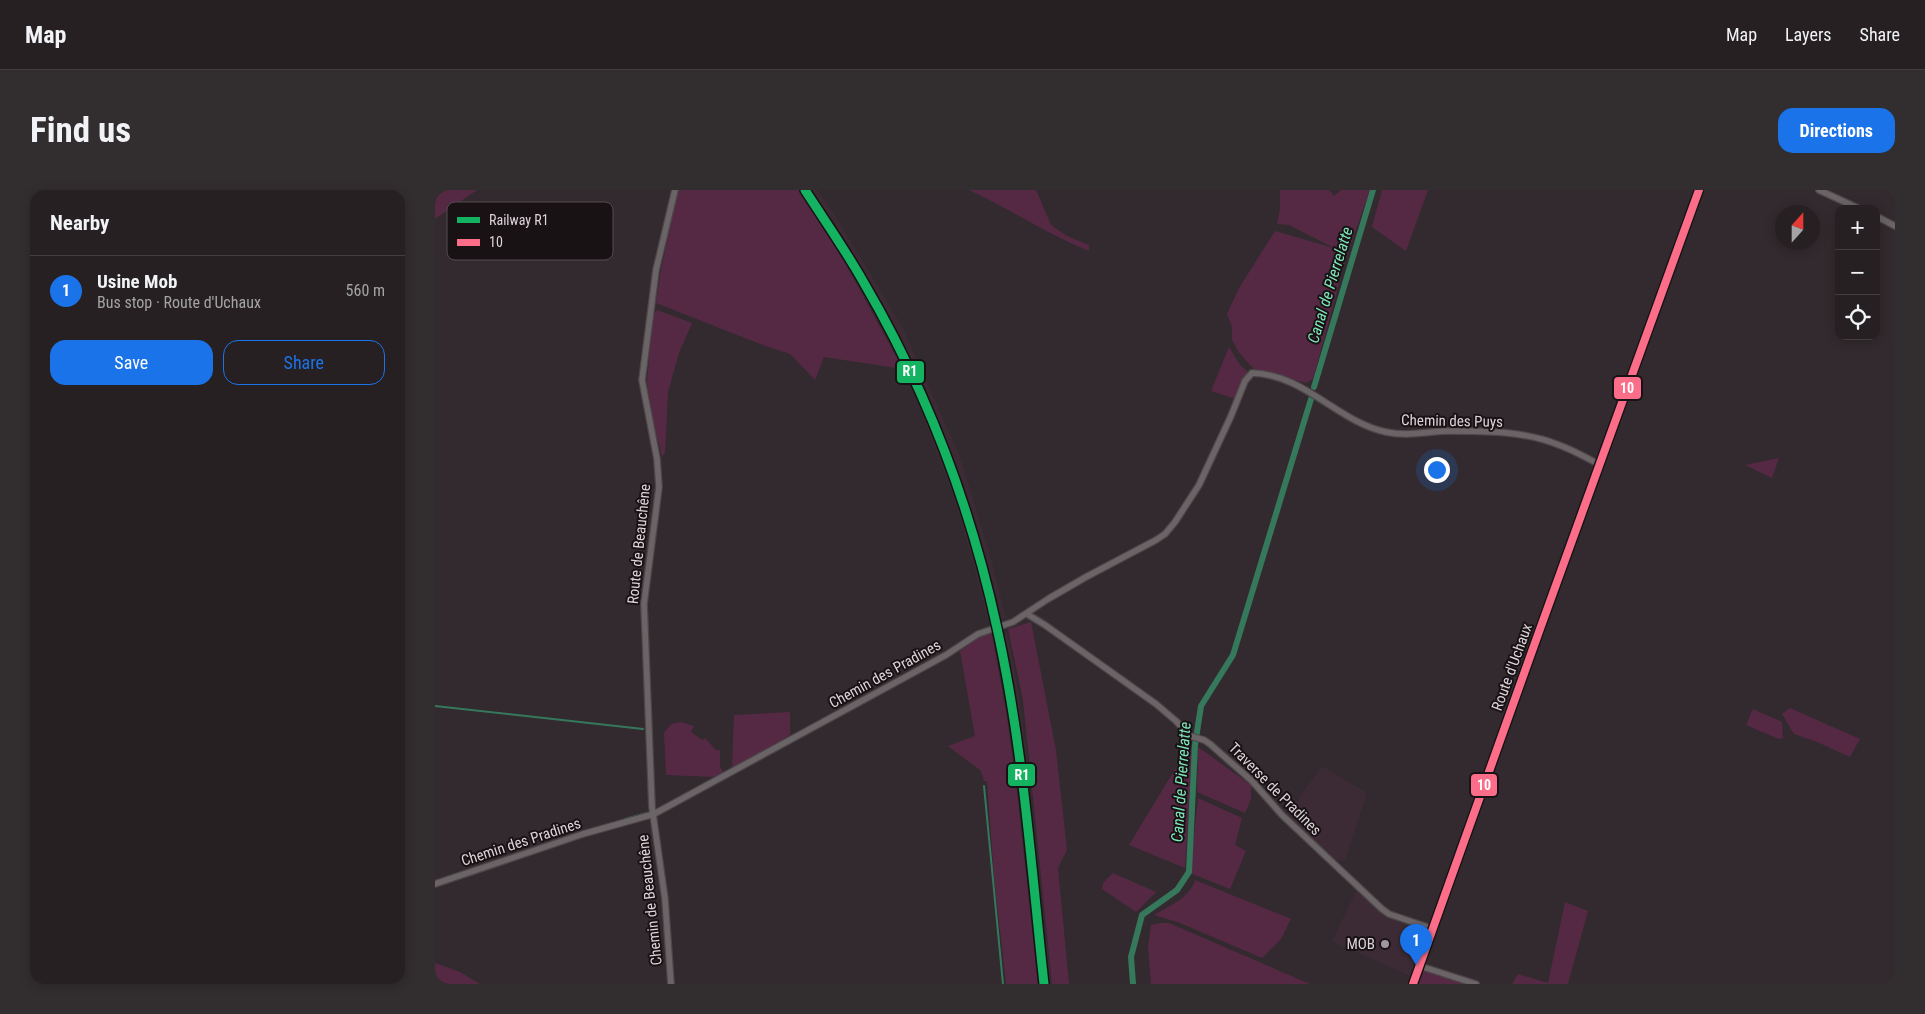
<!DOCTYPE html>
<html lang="en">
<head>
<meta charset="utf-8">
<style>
	body { margin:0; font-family:"Roboto Condensed",sans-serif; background:#322d2f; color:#f1f3f6 }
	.controls { position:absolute; right:15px; top:15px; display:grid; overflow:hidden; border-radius:10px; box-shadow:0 2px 12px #0003 }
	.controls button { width:45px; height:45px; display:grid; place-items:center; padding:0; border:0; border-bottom:1px solid #423e40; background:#262022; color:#f1f3f6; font:25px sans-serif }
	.compass { position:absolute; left:1340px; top:15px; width:45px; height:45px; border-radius:50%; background:#262022; box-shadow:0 2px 12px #0003; rotate:21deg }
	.you { position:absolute; left:1001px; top:279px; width:18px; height:18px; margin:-12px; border:4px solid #fff; border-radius:50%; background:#1a73e8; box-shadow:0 0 0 8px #1a73e833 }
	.badge { display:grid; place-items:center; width:32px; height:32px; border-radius:50%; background:#1a73e8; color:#fff; font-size:16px; font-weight:700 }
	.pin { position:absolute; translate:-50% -41px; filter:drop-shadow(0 1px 2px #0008) }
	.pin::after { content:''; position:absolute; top:26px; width:18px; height:15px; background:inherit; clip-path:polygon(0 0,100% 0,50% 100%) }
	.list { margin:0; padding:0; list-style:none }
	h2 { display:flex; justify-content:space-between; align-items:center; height:65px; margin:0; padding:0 20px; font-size:21px }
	h2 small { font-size:16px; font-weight:400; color:#a4a3a5 }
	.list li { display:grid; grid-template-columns:32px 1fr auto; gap:15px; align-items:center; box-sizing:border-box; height:70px; padding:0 20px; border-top:1px solid #423e40 }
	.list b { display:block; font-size:19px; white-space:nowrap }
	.list p { margin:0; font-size:16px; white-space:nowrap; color:#a4a3a5 }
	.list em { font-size:16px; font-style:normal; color:#a4a3a5 }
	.actions { display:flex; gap:10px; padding:15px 20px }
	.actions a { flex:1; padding:11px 0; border:1px solid #1a73e8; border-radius:15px; text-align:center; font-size:18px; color:#1a73e8 }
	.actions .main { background:#1a73e8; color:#fff }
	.icon { flex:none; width:28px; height:28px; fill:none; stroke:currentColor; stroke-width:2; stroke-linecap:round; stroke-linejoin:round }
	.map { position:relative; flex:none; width:1460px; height:794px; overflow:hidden; border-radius:15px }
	header { display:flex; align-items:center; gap:30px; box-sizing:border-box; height:70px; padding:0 25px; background:#262022; border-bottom:1px solid #423e40 }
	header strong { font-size:24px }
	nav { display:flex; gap:28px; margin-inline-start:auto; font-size:18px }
	.intro { display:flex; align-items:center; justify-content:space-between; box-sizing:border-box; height:120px; padding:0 30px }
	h1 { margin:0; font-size:35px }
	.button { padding:12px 22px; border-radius:15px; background:#1a73e8; color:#fff; font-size:18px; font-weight:700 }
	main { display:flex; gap:30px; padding:0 30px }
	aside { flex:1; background:#262022; border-radius:15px; box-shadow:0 2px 12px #0003 }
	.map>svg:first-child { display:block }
</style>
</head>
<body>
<header>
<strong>Map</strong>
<nav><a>Map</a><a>Layers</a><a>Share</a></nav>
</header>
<div class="intro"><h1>Find us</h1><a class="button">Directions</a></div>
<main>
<aside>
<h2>Nearby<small></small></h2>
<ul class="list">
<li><span class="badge">1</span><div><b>Usine Mob</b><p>Bus stop · Route d'Uchaux</p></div><em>560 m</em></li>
</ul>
<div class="actions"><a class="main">Save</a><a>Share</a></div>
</aside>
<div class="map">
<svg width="1460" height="794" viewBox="0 0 1460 794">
	<rect width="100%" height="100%" fill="#322a2e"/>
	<path fill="#3c2b35" d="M364,0H382L401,27L468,138L526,269L557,372L571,428L553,431L537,368L517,302L484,216L468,179L442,130L378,21Z
		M572,443L580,482L591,559L616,794H604L581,579L572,518L559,445Z
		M887,576L932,603L910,671L897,670L851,626Z
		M921,701L949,723L994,741L977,787L897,751Z"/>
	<path fill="#552944" d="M5,0H42L0,29V3Z
		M243,0H364L410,73L468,179L389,167L380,190L355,164L325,154L221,113L226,80Z
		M534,0H601L616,35L632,46L654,55V61C612,44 575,19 534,0Z
		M845,0H894L899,6L906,0H935L905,86L903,78L904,94L878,189L871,193L819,179L804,163L797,150V137L792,124L804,98L840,41L899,58L854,35L842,34L845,19Z
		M947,0H993L971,61L937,37Z
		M222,120L257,133L244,163L233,202L230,263L227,266L219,236L212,192L218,125Z
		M794,157L805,175L813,182L807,192L801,209L776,201Z
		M1344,268L1337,288L1310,275Z
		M596,432L621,560L632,660L623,678L634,794H617L588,510L573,439Z
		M557,444L572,527L581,593L603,794H571L559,687L552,591H549L546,581L513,556L540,546L525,461L547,445Z
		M1355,518L1425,549L1415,567L1382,552L1359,544L1347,524Z
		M1318,519L1347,532L1348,548L1344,549L1311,535Z
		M355,522V545L297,579L299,525Z
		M246,532L259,536L256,542L267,550L270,548L281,560H285V577L289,583L278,587L231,585L229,543L236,534Z
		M754,556L758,558L750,678L694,655Z
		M763,557L816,595V609L810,623L762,602Z
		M763,608L807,628L800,655L811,661L795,699L755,683Z
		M678,683L721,702L701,722L667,699L668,693Z
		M760,690L856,729L846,749L827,768L745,733L719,725C734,716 755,708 760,690Z
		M1130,712L1153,721L1133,794H1077L1083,784L1113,793Z
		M725,733H734L875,794H716L713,757L716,735Z
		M0,773L25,782L45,794H0Z
		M987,780L1032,794H982Z"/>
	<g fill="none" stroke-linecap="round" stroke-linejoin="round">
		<path stroke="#35785c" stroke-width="2" d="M0,516L208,539
			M549,596L568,794
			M190,629L212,623
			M0,691L78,665"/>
		<path stroke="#35785c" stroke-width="6" d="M879,197L938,0
			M698,794L696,767L707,725L742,700L754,682L760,555L766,516L798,465L876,209"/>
		<g stroke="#4d4649" stroke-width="8">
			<path id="minor" d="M1384,0L1425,19
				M0,1L1,0
				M1441,26L1460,36
				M592,424L610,435L721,514L741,531L755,546L769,550L775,554L817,591L847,625L947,719L954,724L998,739
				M0,694L148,644L219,624L511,465L543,444L578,432L613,409L651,387L721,350L730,344L740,332L764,295L796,226L810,191L817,183C869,184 903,232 951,242C973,247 994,241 1015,241C1051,241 1090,241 1124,255C1138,260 1152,268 1165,275
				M985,776L1041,794
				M236,794L230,709L217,617L209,414L224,297L222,269L207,190L221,80L240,0"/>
		</g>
		<g stroke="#4d4649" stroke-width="11">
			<path id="secondary" d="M978,794L1105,439L1264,0"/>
		</g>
		<use href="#minor" stroke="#6a6467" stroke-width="5.5"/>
		<use href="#secondary" stroke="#686667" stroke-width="9"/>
		<g stroke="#181215" stroke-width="11">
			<path id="bus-1" d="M978,794L1105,439L1264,0"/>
		</g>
		<use href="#bus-1" stroke="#fb6d88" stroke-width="8"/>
		<g stroke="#181215" stroke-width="12">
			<path id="rail-1" d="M370,0C390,31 411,61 429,93C491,199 536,318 562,438C588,555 596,675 609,794"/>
		</g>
		<use href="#rail-1" stroke="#13b361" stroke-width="9"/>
	</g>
	<circle fill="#a1989d" stroke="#181215" stroke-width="2" cx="950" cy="754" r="5"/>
	<g text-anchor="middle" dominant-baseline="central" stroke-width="4" stroke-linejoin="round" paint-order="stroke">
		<g font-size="15" fill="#ddd4d9" stroke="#181215">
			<text transform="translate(1017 231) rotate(1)">Chemin des Puys</text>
			<text transform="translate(204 354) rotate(-84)">Route de Beauchêne</text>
			<text transform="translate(1077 477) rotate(-70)">Route d'Uchaux</text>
			<text transform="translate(450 484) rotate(-29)">Chemin des Pradines</text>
			<text transform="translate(840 599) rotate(45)">Traverse de Pradines</text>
			<text transform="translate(86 652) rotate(-18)">Chemin des Pradines</text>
			<text transform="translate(215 710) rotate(-96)">Chemin de Beauchêne</text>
		</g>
		<g font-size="15" fill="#ddd4d9" stroke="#181215" text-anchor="end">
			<text x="940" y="754">MOB</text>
		</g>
		<g font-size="16" font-style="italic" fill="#7ee8ba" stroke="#181215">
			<text transform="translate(895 95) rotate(-73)">Canal de Pierrelatte</text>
			<text transform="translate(746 592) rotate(-86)">Canal de Pierrelatte</text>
		</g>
	</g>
	<rect x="12" y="12" width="166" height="58" rx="8" fill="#181215" stroke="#534c50" stroke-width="1"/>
	<rect x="22" y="27" width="23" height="6" fill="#13b361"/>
	<rect x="22" y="49" width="23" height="7" fill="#fb6d88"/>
	<g font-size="14" fill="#ddd4d9">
		<text x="54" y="35">Railway R1</text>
		<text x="54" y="57">10</text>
	</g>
	<g stroke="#181215" stroke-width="2">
		<rect x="461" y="170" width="29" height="24" rx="5" fill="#13b361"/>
		<rect x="1178" y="186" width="29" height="24" rx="5" fill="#fb6d88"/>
		<rect x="572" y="573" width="29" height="24" rx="5" fill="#13b361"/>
		<rect x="1035" y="583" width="28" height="24" rx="5" fill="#fb6d88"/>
	</g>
	<g font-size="14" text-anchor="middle" font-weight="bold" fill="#fff">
		<text x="475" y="186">R1</text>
		<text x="1192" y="203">10</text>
		<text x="587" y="590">R1</text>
		<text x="1049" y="600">10</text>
	</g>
</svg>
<div class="controls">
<button>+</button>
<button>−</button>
<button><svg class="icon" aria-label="locate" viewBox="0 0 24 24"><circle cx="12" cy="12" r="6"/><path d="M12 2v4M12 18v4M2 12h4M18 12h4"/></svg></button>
</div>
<svg class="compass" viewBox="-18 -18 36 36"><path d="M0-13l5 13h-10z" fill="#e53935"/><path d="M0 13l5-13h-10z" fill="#a4a3a5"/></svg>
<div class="you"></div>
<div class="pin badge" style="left:981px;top:775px">1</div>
</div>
</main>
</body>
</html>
